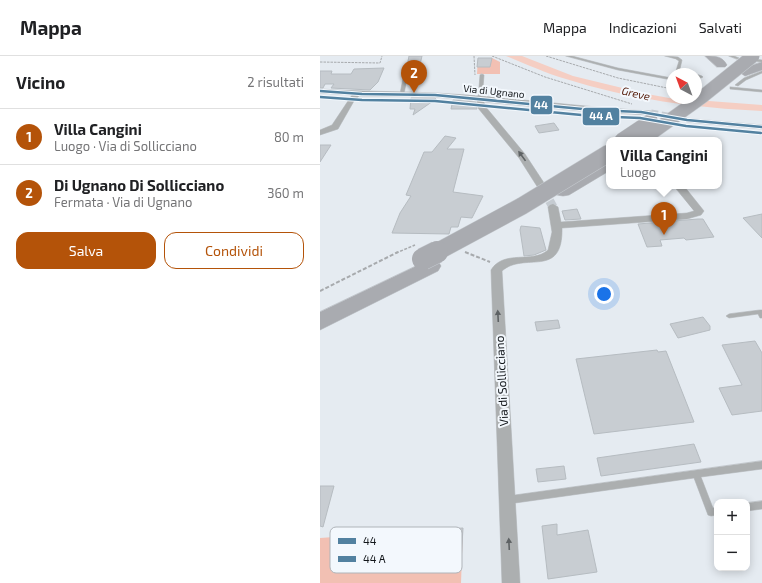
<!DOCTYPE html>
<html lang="it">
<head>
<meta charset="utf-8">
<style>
	body { margin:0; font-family:"Exo 2",sans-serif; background:#f2f2f2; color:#202124 }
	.controls { position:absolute; right:12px; bottom:12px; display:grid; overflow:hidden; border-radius:8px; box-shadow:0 2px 10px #0003 }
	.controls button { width:36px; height:36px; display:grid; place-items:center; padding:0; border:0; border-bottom:1px solid #e0e0e0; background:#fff; color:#202124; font:20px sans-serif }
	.compass { position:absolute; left:346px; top:12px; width:36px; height:36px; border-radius:50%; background:#fff; box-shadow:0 2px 10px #0003; rotate:319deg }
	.you { position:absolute; left:284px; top:238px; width:14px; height:14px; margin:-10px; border:3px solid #fff; border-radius:50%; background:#1a73e8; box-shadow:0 0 0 6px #1a73e833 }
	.badge { display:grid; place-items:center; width:26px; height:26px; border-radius:50%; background:#b45309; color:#fff; font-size:13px; font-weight:700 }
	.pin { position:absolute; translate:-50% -33px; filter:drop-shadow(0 1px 2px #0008) }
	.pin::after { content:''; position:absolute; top:21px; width:14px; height:12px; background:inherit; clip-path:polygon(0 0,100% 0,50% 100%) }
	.popup { position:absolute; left:286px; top:81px; width:116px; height:52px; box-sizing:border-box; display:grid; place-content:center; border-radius:8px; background:#fff; filter:drop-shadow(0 1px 3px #0005); font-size:13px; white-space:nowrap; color:#757577 }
	.popup b { font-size:15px; color:#202124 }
	.popup::after { content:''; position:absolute; left:50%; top:100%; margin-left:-8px; border:8px solid transparent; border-top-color:#fff }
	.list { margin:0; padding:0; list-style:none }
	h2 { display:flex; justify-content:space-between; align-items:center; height:52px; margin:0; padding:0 16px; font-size:17px }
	h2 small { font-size:13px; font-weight:400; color:#757577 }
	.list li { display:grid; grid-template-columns:26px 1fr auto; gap:12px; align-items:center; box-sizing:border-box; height:56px; padding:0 16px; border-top:1px solid #e0e0e0 }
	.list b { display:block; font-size:15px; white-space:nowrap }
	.list p { margin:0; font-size:13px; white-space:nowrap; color:#757577 }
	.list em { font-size:13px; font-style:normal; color:#757577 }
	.actions { display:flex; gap:8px; padding:12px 16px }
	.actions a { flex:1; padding:9px 0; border:1px solid #b45309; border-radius:12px; text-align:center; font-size:14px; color:#b45309 }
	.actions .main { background:#b45309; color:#fff }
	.map { position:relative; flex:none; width:442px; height:527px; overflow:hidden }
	header { display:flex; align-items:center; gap:24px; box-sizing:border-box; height:56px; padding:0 20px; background:#fff; border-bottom:1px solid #e0e0e0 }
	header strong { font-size:19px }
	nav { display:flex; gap:22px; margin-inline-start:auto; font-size:14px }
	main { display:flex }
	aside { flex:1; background:#fff }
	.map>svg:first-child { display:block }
</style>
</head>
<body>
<header>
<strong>Mappa</strong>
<nav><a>Mappa</a><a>Indicazioni</a><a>Salvati</a></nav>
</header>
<main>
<aside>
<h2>Vicino<small>2 risultati</small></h2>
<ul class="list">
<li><span class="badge">1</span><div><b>Villa Cangini</b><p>Luogo · Via di Sollicciano</p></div><em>80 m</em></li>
<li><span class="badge">2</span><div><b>Di Ugnano Di Sollicciano</b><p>Fermata · Via di Ugnano</p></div><em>360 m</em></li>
</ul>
<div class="actions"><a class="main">Salva</a><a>Condividi</a></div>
</aside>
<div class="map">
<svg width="442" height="527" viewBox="0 0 442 527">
	<rect width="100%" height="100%" fill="#e5ebf1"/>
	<path fill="#f2c0b3" d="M158,2H172L180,6V18H157Z
		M143,472L141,527H0V482Z"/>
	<path fill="#f5cec3" d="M186,0H202L253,20L327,38L349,42L442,49V55C376,52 309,43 246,23C225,17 206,8 186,0Z"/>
	<path fill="#c8cdd2" stroke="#b6bcc1" d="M89,0H102L97,21L99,20L98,29H90V25H88L89,16L86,15Z
		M158,2H172L170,11H157Z
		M64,12L58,26L50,34L11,32L14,28H5L3,32H0V15H12L11,18H31L34,13Z
		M91,42H115L116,43L93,59L95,53H90Z
		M133,44L156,46L157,53H131Z
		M234,67L239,74L219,77L215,70Z
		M125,80L136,82L127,93H144L133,136L163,140L152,162L141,161L138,171H131L129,178L72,177L80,157L91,140L86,139L104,96H112Z
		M0,89H11L0,106Z
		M257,153L261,163L245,164L242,155Z
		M442,158V182L423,162Z
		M378,163H383L394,181L366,184L364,182L340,184L342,190L327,191L318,168Z
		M201,170L220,172L226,194L214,199L204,200L200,174Z
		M383,261L390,270V274L358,282L350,268Z
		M238,264L240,272L217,275L215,266Z
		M435,285L442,297V355L412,359L399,332L422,329L402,289Z
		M337,294L338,296L346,295L374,366L274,378L256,303Z
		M374,388L381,406L281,420L277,402Z
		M244,410L246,423L218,426L216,413Z
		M0,430H14L3,471L0,470Z
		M237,468V479L268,474L277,516L228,523L222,470Z
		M143,472L141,506L125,507L127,473Z"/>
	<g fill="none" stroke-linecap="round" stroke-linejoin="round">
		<path stroke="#c5cbd1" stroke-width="7" stroke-dasharray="7 3.5" stroke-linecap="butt" d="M331,57L359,62"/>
		<path stroke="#c5cbd1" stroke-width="9" stroke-dasharray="9 4.5" stroke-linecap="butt" d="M223,133L233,151"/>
		<g stroke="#c4c9ce" stroke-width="1">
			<path id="lane" d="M246,0H252L298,12L352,22V24L298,14Z
				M345,0L358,1L362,4L359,17L370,16L376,18H355L359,5L356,3Z
				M409,0H414L419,2L417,3Z
				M434,3L442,4V6L433,5L432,4Z
				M442,15V17L426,24L418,30L415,29L424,22Z
				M86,16L88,17L84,38L82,39L80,38L84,17Z
				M162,18L164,19L162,44L160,45L158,44L160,19Z
				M376,18L382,20L383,21L381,22L376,20Z
				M411,31L442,34V36L410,33V31Z
				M440,254H442V262H440L438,258L409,262L406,260L409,258Z
				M442,405V413L381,421L393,452L397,451V459L391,460L388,459L374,422L188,448L185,447L184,444L185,441L188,440Z
				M442,445V453L427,455V447Z"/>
		</g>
		<g stroke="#c4c9ce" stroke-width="1">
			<path id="street" d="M0,33C39,36 77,35 116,37C188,41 259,51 331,55L335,57L331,59L273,56L164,46L165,50L205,98L228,133L223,136L220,135L199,102L158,52L157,45L115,41L39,40L34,45L18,73L0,79V74L12,69L32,39L0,37Z
				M364,62L442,69V73L367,66L363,64Z
				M354,130H364L384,155L381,159L367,163L242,172C243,224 204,195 182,215L200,527H182L171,214C184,193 212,208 228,194L232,176L228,151L230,149L233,148L238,151L241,166L367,157L374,155Z"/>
		</g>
		<g stroke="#c4c9ce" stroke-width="1">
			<path id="highway" d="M385,0C396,0 402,0 407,9L405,11H397Z
				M442,6V14L425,20L419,16L421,13Z
				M289,103V115L249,139L243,140L237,139L235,135L237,131L283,105Z
				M111,203L118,205L121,210L118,215L0,274V256Z"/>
		</g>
		<path stroke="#a7aaad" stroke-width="1" stroke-dasharray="2.5 1" stroke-linecap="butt" d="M154,0L155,19
			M172,0L225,21L312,48
			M226,0L298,22L352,33
			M0,6L60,7L62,0"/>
		<path stroke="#a7aaad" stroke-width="1.5" stroke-dasharray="3 1.5" stroke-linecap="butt" d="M76,197L95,189"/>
		<path stroke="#a7aaad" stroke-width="2" stroke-dasharray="4 2" stroke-linecap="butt" d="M145,196L170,206
			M0,235L78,196"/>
		<use href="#lane" fill="#acafb0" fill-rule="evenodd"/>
		<use href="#street" fill="#acafb0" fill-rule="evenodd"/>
		<use href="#highway" fill="#a9abb0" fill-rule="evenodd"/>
		<g stroke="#c4c9ce" stroke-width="14" stroke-linecap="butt">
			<path id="highway-bridge-far2" d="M301,84L331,64
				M322,84L382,41L433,0"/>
		</g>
		<g stroke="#c4c9ce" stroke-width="18" stroke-linecap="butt">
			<path id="highway-bridge-far1" d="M115,197L202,150L289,97"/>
		</g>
		<g stroke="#c4c9ce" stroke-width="23" stroke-linecap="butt">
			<path id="highway-bridge" d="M103,203L117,196"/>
		</g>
		<use href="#highway-bridge-far2" stroke="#a9abb0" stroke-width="13"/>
		<use href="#highway-bridge-far1" stroke="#a9abb0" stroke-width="17"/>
		<use href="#highway-bridge" stroke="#a9abb0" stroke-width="22"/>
		<g stroke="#f3f8fd" stroke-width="4.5">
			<path id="bus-1" d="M0,35L42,38L115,39L273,54L321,56L367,64L442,71"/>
		</g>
		<g stroke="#f3f8fd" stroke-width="4.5">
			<path id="bus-2" d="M0,41L42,44L115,45L272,60L320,62L366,70L441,77"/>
		</g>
		<use href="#bus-1" stroke="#5281a0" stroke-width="2.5"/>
		<use href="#bus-2" stroke="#5281a0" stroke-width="2.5"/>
	</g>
	<defs><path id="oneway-solid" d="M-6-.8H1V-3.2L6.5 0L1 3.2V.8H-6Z"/></defs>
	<g fill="#5e6264">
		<use href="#oneway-solid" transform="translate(202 100) rotate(-126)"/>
		<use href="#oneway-solid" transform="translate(178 260) rotate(-93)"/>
		<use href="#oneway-solid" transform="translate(189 488) rotate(-93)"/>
	</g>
	<g text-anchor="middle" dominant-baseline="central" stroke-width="4" stroke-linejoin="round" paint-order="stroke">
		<g font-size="10" fill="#111519" stroke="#f3f8fd">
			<text transform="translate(174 35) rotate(6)">Via di Ugnano</text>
		</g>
		<g font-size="11" font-style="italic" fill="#521805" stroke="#f3f8fd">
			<text transform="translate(316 37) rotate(13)">Greve</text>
		</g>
		<g font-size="12" fill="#111519" stroke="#f3f8fd">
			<text transform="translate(181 325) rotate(-93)">Via di Sollicciano</text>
		</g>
	</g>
	<rect x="10" y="471" width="132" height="46" rx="6" fill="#f3f8fd" stroke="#afb4b9" stroke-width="1"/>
	<rect x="18" y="482" width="18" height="6" fill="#5281a0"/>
	<rect x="18" y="500" width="18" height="6" fill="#5281a0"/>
	<g font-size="11" fill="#111519">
		<text x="43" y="489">44</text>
		<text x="43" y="507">44 A</text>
	</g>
	<g stroke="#f3f8fd" stroke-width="1.5">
		<rect x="210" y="39" width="23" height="20" rx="4" fill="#5281a0"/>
		<rect x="262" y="51" width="38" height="19" rx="4" fill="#5281a0"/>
	</g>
	<g font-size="11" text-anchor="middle" font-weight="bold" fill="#fff">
		<text x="221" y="53">44</text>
		<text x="281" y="64">44 A</text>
	</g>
</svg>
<div class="controls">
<button>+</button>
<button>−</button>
</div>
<svg class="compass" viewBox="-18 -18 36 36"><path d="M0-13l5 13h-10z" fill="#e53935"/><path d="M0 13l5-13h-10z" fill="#757577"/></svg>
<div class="you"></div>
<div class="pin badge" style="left:344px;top:179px">1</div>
<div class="popup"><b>Villa Cangini</b>Luogo</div>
<div class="pin badge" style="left:94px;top:37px">2</div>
</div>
</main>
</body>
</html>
